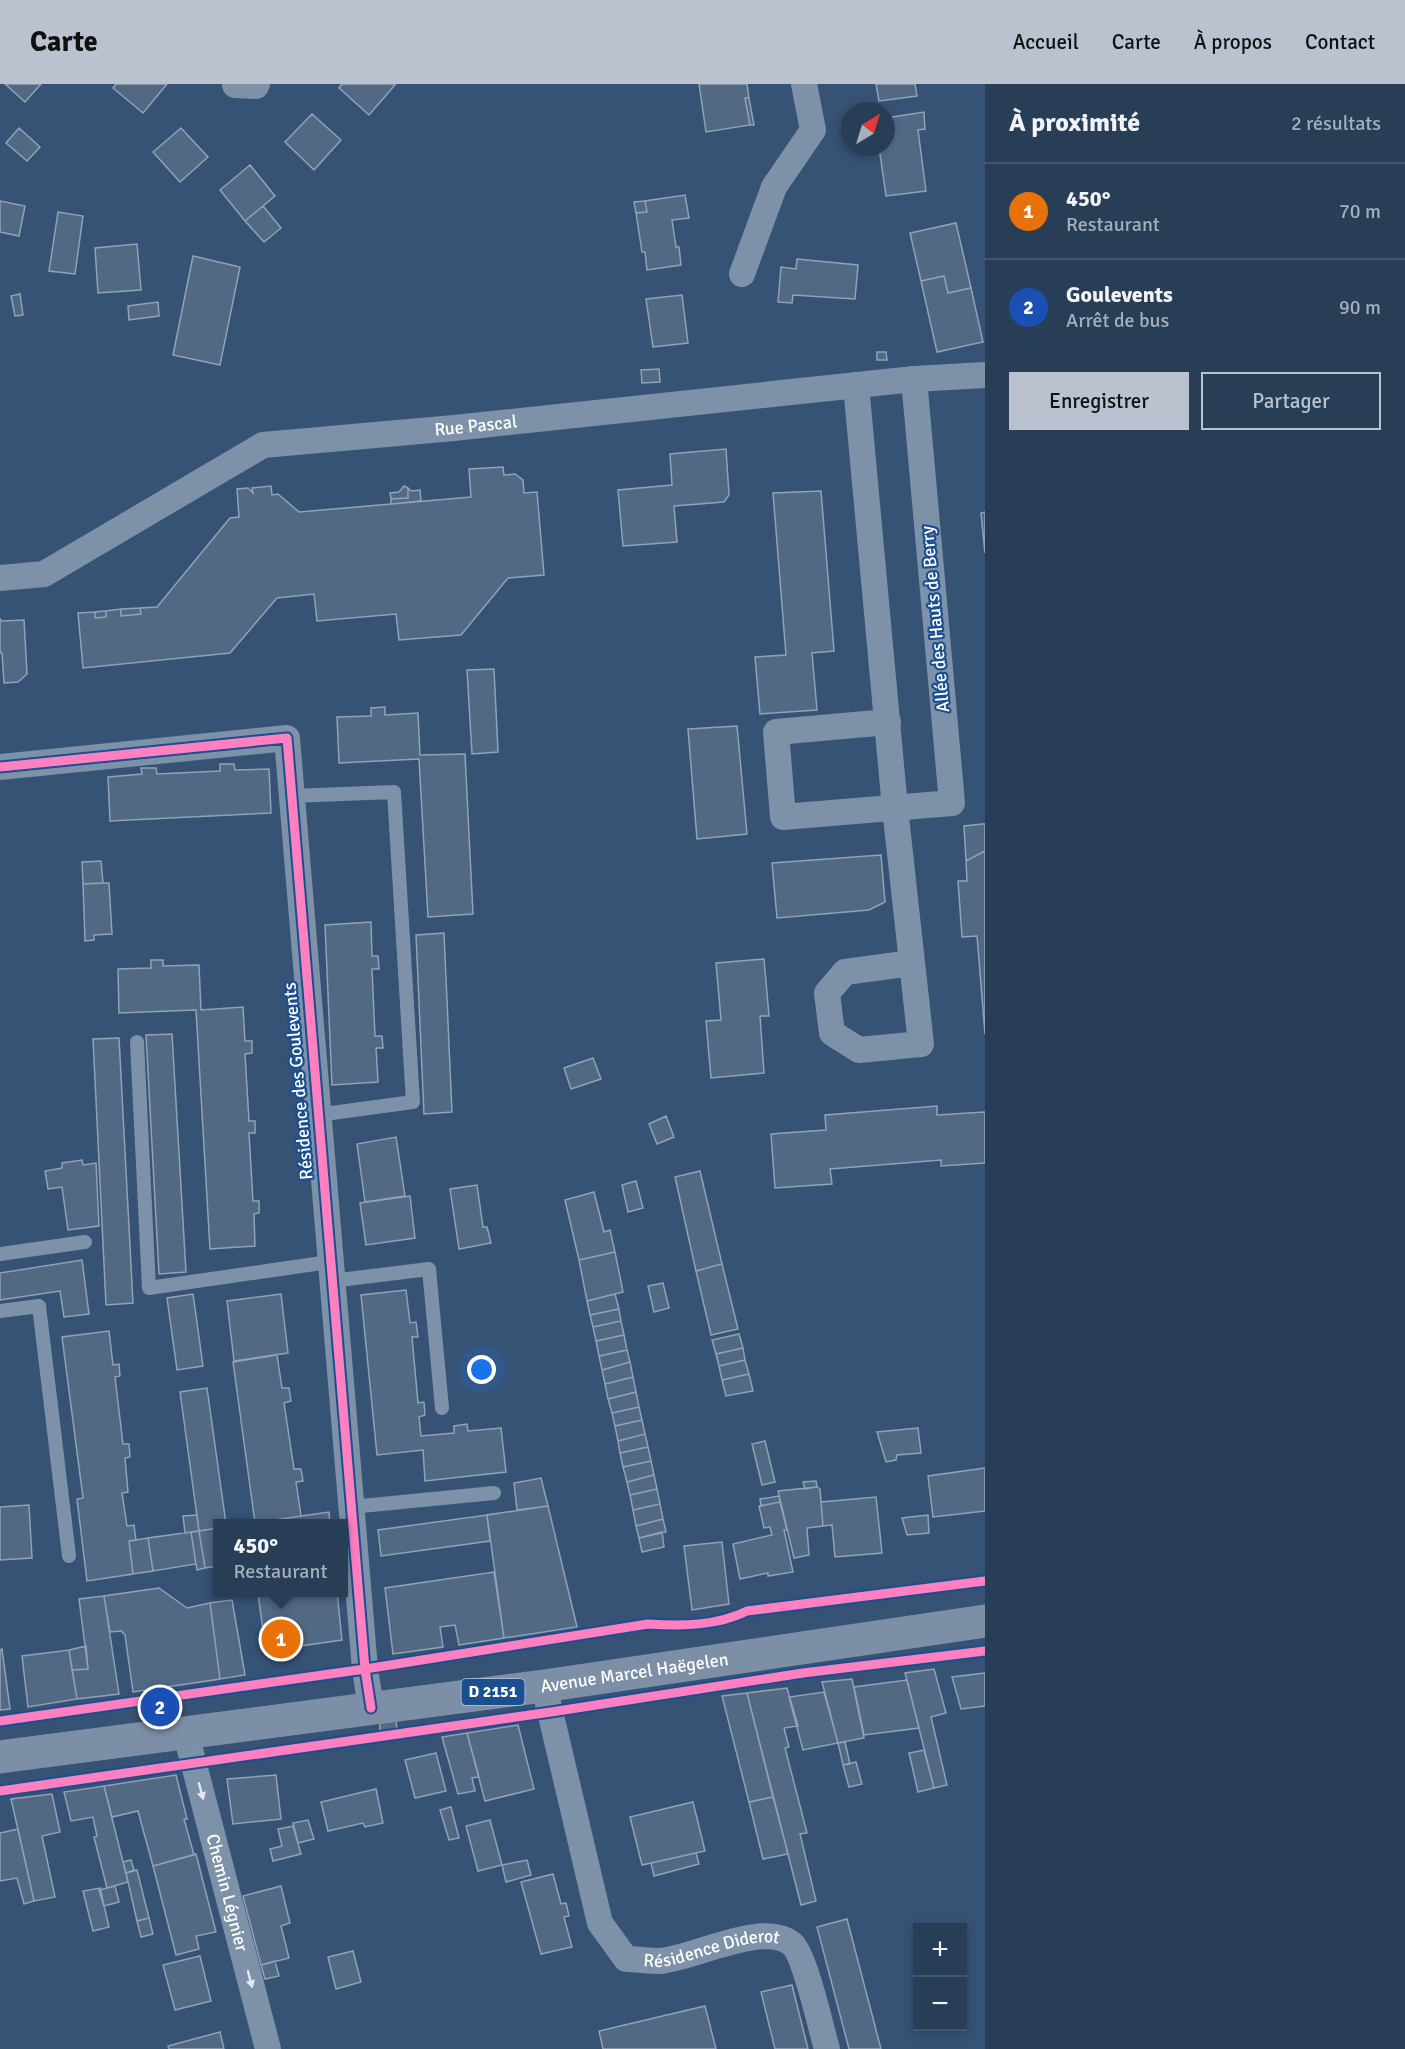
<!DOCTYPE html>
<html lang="fr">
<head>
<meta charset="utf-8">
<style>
	body { margin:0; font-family:Signika,sans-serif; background:#344961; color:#f1f3f6 }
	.controls { position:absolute; right:18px; bottom:18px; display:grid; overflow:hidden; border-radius:0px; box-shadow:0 3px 9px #0003 }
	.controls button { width:54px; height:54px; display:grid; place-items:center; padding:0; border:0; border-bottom:2px solid #44576d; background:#283e57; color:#f1f3f6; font:30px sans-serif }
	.compass { position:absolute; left:841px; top:18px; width:54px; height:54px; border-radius:50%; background:#283e57; box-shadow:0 3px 9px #0003; rotate:38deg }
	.you { position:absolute; left:482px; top:1286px; width:21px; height:21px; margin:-15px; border:4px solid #fff; border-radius:50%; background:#1a73e8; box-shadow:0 0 0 9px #1a73e833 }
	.badge { display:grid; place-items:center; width:39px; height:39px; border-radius:50%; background:#b9c2ce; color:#fff; font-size:20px; font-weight:700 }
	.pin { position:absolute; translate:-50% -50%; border:3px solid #fff; box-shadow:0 2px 6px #0006 }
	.popup { position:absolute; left:213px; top:1435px; width:135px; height:78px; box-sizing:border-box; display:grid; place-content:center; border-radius:0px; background:#283e57; filter:drop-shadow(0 2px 4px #0005); font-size:20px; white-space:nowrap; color:#a5aeba }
	.popup b { font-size:22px; color:#f1f3f6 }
	.popup::after { content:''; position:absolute; left:50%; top:100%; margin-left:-12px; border:12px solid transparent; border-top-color:#283e57 }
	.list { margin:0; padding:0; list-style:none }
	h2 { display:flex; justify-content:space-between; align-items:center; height:78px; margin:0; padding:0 24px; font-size:26px }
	h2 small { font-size:20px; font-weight:400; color:#a5aeba }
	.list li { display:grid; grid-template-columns:39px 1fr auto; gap:18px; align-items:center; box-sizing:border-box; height:96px; padding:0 24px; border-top:2px solid #44576d }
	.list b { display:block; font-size:22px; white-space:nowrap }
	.list p { margin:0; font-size:20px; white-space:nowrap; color:#a5aeba }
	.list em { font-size:20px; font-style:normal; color:#a5aeba }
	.actions { display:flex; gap:12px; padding:18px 24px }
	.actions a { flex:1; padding:14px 0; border:2px solid #b9c2ce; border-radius:0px; text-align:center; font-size:21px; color:#b9c2ce }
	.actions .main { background:#b9c2ce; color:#111 }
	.map { position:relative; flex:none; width:985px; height:1965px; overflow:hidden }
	header { display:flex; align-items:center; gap:36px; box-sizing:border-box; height:84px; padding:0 30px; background:#b9c2ce; color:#111 }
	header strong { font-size:28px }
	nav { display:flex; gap:33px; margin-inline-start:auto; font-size:21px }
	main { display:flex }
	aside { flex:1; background:#283e57 }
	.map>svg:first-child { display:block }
</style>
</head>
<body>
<header>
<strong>Carte</strong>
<nav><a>Accueil</a><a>Carte</a><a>À propos</a><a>Contact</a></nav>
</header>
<main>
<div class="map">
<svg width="985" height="1965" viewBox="0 0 985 1965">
	<rect width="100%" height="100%" fill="#365274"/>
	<path fill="#526984" stroke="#92a2b6" stroke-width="1.5" d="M5,0H41L25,18Z
		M116,0H167L143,29L113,4Z
		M342,0H393L395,1L369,31L339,4Z
		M699,0H747L749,14H745L750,41L706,48Z
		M876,0H915L917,12L879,17Z
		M745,14H749L754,41H750Z
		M924,28L925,45L918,46L926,107L886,112L879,63H886V34Z
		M312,30L341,56L314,86L285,58Z
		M19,44L40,63L27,77L6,59Z
		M181,44L208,73L180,98L153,68Z
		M250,81L275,112L245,137L220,106Z
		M685,111L689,134L672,136L676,163H679L681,181L647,186L645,168H642L636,129L647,128L645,117Z
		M0,117L25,122L19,152L0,148Z
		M645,117L647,128L636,129L634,118Z
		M263,122L281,144L264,158L245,137Z
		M58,128L83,132L75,190L49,187Z
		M956,139L971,204L948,209L944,192L921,197L910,149Z
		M137,160L141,206L98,209L95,164Z
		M193,172L240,183L220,281L173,271Z
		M797,175L858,181L855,215L793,211L792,219L778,218L781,183L796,185Z
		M944,192L948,209L971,204L983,258L937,268L921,197Z
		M20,210L23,231L15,232L11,212Z
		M682,211L688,259L653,263L646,215Z
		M158,218L159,232L129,236L128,222Z
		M877,268H886L887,276H877Z
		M659,285L660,298L642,299L641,286Z
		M726,365L729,411L724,418L674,422L677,458L623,462L618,406L672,401L670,370Z
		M503,383L504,391L515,390L523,396L524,409L537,408L544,491L508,494L461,551L399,556L396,530L317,537L314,510L277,514L230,569L83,584L78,529L95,528V534L106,533V527L121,525V532L141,530L140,524L157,523L230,434L239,433L237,405L248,404L253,409L252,404L271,402L272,411L278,410L299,428L391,420L471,413L469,385Z
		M404,402L408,404V414L391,415L390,409L399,408Z
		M408,404L411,407L420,406L421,417L391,420V415L408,414Z
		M821,407L834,567L812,569L817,626L760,630L755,573L786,571L773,409Z
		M985,428V469L981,429Z
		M140,524L141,530L121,532V525Z
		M104,527H106V533L95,534V528Z
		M0,535L2,537L24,536L27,590L18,598L4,599L2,569H0Z
		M494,585L498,668L472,670L467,586Z
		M385,623V631L418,629L420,671L465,670L473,830L428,833L419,675L339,679L337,633L371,632V624Z
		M737,642L747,750L697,755L688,645Z
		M220,680H234L235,686L269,685L271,729L110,737L108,693L142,690L141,684H156L157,690L220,687Z
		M982,740H985V767L966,777L964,742Z
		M985,767V950L977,852L962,853L958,797H967L966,777Z
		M881,771L885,818L869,826L777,834L772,779Z
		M101,777L103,799L83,800L82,778Z
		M103,799H109L112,850L94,851V856L85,857L83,800Z
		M371,838L372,872H378L379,885H372L375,952H382L383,964H376L378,998L332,1001L325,841Z
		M444,849L452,1028L424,1030L416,851Z
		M764,875L769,932H760L764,989L711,994L706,937L721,936L716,879Z
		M151,876H163V882L199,881L201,926L243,923L245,957H252V969L245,970L249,1037H255V1049H249L253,1117H259V1129L254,1130L255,1162L210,1165L196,926L119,929L118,885L151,884Z
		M172,950L186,1188L159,1190L146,951Z
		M119,954L133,1219L106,1221L93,955Z
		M593,974L601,995L571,1005L564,984Z
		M937,1022V1031L985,1028V1079L941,1082V1076L830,1085L832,1100L775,1104L771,1050L826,1046L825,1031Z
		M666,1032L674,1053L657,1060L649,1040Z
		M396,1053L405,1112L365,1118L357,1060Z
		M82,1076L83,1081L96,1079L99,1142L68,1146L62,1103L48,1105L45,1087L62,1084V1079Z
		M700,1087L722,1180L696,1187L675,1093Z
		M636,1097L643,1124L628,1128L622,1101Z
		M477,1101L483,1143H487L491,1159L459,1165L450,1105Z
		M594,1108L604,1148L610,1146L615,1168L579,1176L565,1116Z
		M410,1112L415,1154L366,1161L360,1119Z
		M615,1168L623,1208L587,1217L579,1176Z
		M82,1176L89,1230L64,1233L60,1207L0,1216V1189Z
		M722,1180L738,1245L711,1251L696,1187Z
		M663,1199L669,1224L654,1228L648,1202Z
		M406,1206L410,1239L416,1238L418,1253H412L418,1319L424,1318L425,1331L419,1333L421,1352L454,1349V1342L467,1340L468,1347L501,1344L506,1388L425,1397L423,1366L377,1371L361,1211Z
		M193,1210L203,1282L177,1286L167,1214Z
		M281,1210L288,1269L234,1277L227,1217Z
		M615,1210L619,1225L590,1231L587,1217Z
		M619,1225L621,1237L593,1243L590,1231Z
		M621,1237L624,1251L596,1257L593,1243Z
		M109,1247L113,1281L119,1280L120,1292L115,1293L123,1360H129L130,1373L125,1374L128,1408L122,1409L127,1442L134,1441L136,1456L129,1457L133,1490L87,1497L77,1415L83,1414L62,1253Z
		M739,1250L743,1264L716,1270L712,1256Z
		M624,1251L627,1266L599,1272L596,1257Z
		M743,1264L745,1276L719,1282L716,1270Z
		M627,1266L630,1278L602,1286L599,1272Z
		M277,1271L282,1304H289L291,1317L284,1319L294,1385H301L303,1397L296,1398L301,1432L255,1439L233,1278Z
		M745,1276L749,1290L722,1296L719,1282Z
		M630,1278L633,1293L605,1300L602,1286Z
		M749,1290L753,1307L726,1312L722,1296Z
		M633,1293L636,1308L608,1315L605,1300Z
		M207,1304L226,1440H218V1444L199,1447L180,1308Z
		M636,1308L639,1323L612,1329L608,1315Z
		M639,1323L642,1336L615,1342L612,1329Z
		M642,1336L645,1350L618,1357L615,1342Z
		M918,1344L921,1369L897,1371L896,1376L886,1378L877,1348Z
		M645,1350L648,1363L620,1369L618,1357Z
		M765,1357L775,1398L762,1401L752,1360Z
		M648,1363L651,1377L623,1383L620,1369Z
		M651,1377L654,1391L627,1398L623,1383Z
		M985,1384V1427L933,1433L928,1392Z
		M654,1391L657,1405L630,1411L627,1398Z
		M541,1394L548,1422L517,1426L514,1399Z
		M816,1397L817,1403L805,1405L803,1398Z
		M817,1403L820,1405L823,1442L807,1444L809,1471L794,1474L778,1407Z
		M657,1405L660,1420L633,1426L630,1411Z
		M779,1412L780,1418L761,1422L760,1415Z
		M876,1413L882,1469L835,1473L832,1441L823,1442L821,1418Z
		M780,1418L787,1446H784L793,1488L768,1492V1489L740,1495L733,1460L772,1451L770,1443L764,1444L759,1422Z
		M660,1420L663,1435L636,1442L633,1426Z
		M29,1421L32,1474L0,1476V1423Z
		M548,1422L577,1543L504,1554L487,1431Z
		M329,1428L330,1440H251L301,1432Z
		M197,1431L199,1447L185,1449L183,1432Z
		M487,1431L490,1457L381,1472L378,1446Z
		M928,1431L929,1449L907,1451L902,1434Z
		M663,1435L666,1448L639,1454L636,1442Z
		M218,1444V1482L205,1484L199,1447Z
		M199,1447L205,1484L197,1486L191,1448Z
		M191,1448L196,1480L153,1487L148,1454Z
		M662,1448L664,1463L642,1468L639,1454Z
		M148,1454L153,1487L133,1490L129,1457Z
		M722,1458L729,1520L692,1526L684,1462Z
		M494,1488L504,1554L459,1561L455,1541L440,1543L443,1563L393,1570L385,1504Z
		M159,1504L187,1524L210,1519L220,1595L133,1608L125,1551L121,1547L110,1548L104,1512Z
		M270,1508H337L342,1556L266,1567L258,1510Z
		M104,1512L119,1610L77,1615L72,1586L88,1585L79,1515Z
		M232,1516L245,1591L220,1595L210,1519Z
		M86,1562L88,1585L72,1586L69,1566Z
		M2,1565L10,1625L0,1626V1566Z
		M69,1566L77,1615L28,1623L22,1572Z
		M934,1585L946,1629L931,1633L947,1701L934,1704L905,1589Z
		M985,1589V1622L961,1625L952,1593Z
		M852,1595L864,1654L838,1659L822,1598Z
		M907,1596L919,1644L864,1651L854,1603Z
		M787,1604L798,1642L784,1644L789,1663L785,1664L807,1749L800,1750L816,1817L801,1821L747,1609Z
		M824,1608L838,1659L803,1666L789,1613Z
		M747,1609L773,1713L749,1718L722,1612Z
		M396,1637L397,1645L380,1647V1639Z
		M518,1641L534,1705L485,1717L467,1649Z
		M467,1649L479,1693L472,1694L475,1707L458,1710L442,1653Z
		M845,1658L850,1680L843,1681L838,1659Z
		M924,1666L934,1704L918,1708L909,1669Z
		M436,1669L446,1707L415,1714L405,1676Z
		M856,1678L862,1700L849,1703L843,1681Z
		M176,1691L187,1735H184L194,1771L153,1782L138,1727L112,1733L104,1702Z
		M276,1691L281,1735L233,1740L227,1695Z
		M104,1702L128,1798L107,1804L94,1753L97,1752L93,1733L71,1737L64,1708Z
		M376,1705L383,1739L365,1743L363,1739L328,1747L321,1718Z
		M52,1710L60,1748L42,1752L55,1813L34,1817L11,1715Z
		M773,1713L788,1770L763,1775L749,1718Z
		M693,1718L705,1767L642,1781L630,1733Z
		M451,1723L459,1754L449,1756L440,1726Z
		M308,1736L314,1755L298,1759L293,1739Z
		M490,1736L502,1781L478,1787L466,1742Z
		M293,1742L301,1770L273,1777L270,1765L282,1762L278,1745Z
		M18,1745L34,1817L24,1820L17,1794L0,1797V1749Z
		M696,1769L699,1780L654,1792L651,1779Z
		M196,1770L216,1848L196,1852L199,1865L176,1871L153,1782Z
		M131,1776L134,1786L126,1789L123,1778Z
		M527,1776L531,1791L506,1798L502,1781Z
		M137,1786L149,1834L137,1837L126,1789Z
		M553,1790L561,1820L566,1819L569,1832L564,1833L572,1863L541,1870L521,1798Z
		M115,1802L119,1818L104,1822L99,1806Z
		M281,1802L290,1839L281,1842L289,1874L261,1881L243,1812Z
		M100,1804L109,1843L93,1847L83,1807Z
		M149,1834L153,1850L141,1853L137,1837Z
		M847,1835L881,1965H849L817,1843Z
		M353,1867L361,1898L336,1905L328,1873Z
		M200,1872L211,1917L175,1926L163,1881Z
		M275,1877L279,1892L265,1895L261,1881Z
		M792,1901L808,1965H775L761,1908Z
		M705,1922L716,1965H603L599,1947Z
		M220,1948L224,1965H169L168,1962Z"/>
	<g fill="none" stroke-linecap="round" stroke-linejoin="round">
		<path stroke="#7d92a8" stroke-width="14" d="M291,712L394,708L413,1018L317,1031
			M137,958L149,1204L329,1178
			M0,1170L85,1158
			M331,1197L429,1185L442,1324
			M0,1227L39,1222L69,1472
			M351,1423L494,1409"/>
		<g stroke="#7d92a8" stroke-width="26">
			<path d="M235,1L256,2L257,0"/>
			<path d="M742,190L774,103L813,46L804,0"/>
			<path d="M856,301L895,724L921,960L859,966L832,949L827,909L845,888L912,879"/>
			<path id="s1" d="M0,494L44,490L263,361L454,344L914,295L985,291"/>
			<path d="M888,638L776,648L783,733L952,719L914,295"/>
			<path d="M0,683L287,654L365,1585L371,1624"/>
			<path id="s2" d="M544,1602L600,1839L626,1875C637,1875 648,1877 659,1877C692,1875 764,1836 792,1860C805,1871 821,1945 827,1965"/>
			<path id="s3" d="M186,1650L268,1965"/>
		</g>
		<path stroke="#7d8ea7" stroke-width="33" id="s4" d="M0,1673L544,1602L985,1537"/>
		<g stroke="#1b4f8f" stroke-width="13">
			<path id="cycleway" d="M0,683L287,654L365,1585L371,1624
				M0,1637L365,1585L648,1540C682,1542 717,1542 747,1527L985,1497
				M0,1707L551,1628L803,1589L985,1567"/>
		</g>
		<use href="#cycleway" stroke="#ff80c0" stroke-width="9"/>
	</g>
	<defs><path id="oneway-solid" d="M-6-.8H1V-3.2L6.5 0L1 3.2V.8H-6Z" transform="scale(1.5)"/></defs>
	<g fill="#e5e9ee">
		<use href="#oneway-solid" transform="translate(201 1707) rotate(75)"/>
		<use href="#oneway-solid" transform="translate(250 1895) rotate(75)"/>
	</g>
	<g text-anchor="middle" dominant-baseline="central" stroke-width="4.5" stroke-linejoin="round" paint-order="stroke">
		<rect fill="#1b4f8f" stroke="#bbcadd" stroke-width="1.5" x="461.5" y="1595" width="63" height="26" rx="4.5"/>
		<g font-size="16" font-weight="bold" fill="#fff">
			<text x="493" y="1608">D 2151</text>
		</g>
		<g font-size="18" fill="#fff" stroke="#1b4f8f">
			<text stroke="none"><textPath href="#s1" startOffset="512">Rue Pascal</textPath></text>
			<text transform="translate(935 535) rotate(-95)">Allée des Hauts de Berry</text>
			<text transform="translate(298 997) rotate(-95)">Résidence des Goulevents</text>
			<text stroke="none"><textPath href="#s4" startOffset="640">Avenue Marcel Haëgelen</textPath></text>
			<text stroke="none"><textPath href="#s3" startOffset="164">Chemin Légnier</textPath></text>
			<text stroke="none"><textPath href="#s2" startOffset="375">Résidence Diderot</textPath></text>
		</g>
	</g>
</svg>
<div class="controls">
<button>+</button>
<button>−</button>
</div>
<svg class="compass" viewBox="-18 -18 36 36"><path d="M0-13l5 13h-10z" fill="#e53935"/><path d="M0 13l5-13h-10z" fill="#a5aeba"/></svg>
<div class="you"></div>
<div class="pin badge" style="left:281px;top:1555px;background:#e8710a">1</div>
<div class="popup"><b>450°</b>Restaurant</div>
<div class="pin badge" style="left:160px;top:1623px;background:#1a4fb4">2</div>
</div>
<aside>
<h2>À proximité<small>2 résultats</small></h2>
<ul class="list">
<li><span class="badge" style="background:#e8710a">1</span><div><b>450°</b><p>Restaurant</p></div><em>70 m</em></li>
<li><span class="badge" style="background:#1a4fb4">2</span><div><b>Goulevents</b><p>Arrêt de bus</p></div><em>90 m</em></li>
</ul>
<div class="actions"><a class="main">Enregistrer</a><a>Partager</a></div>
</aside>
</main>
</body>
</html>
